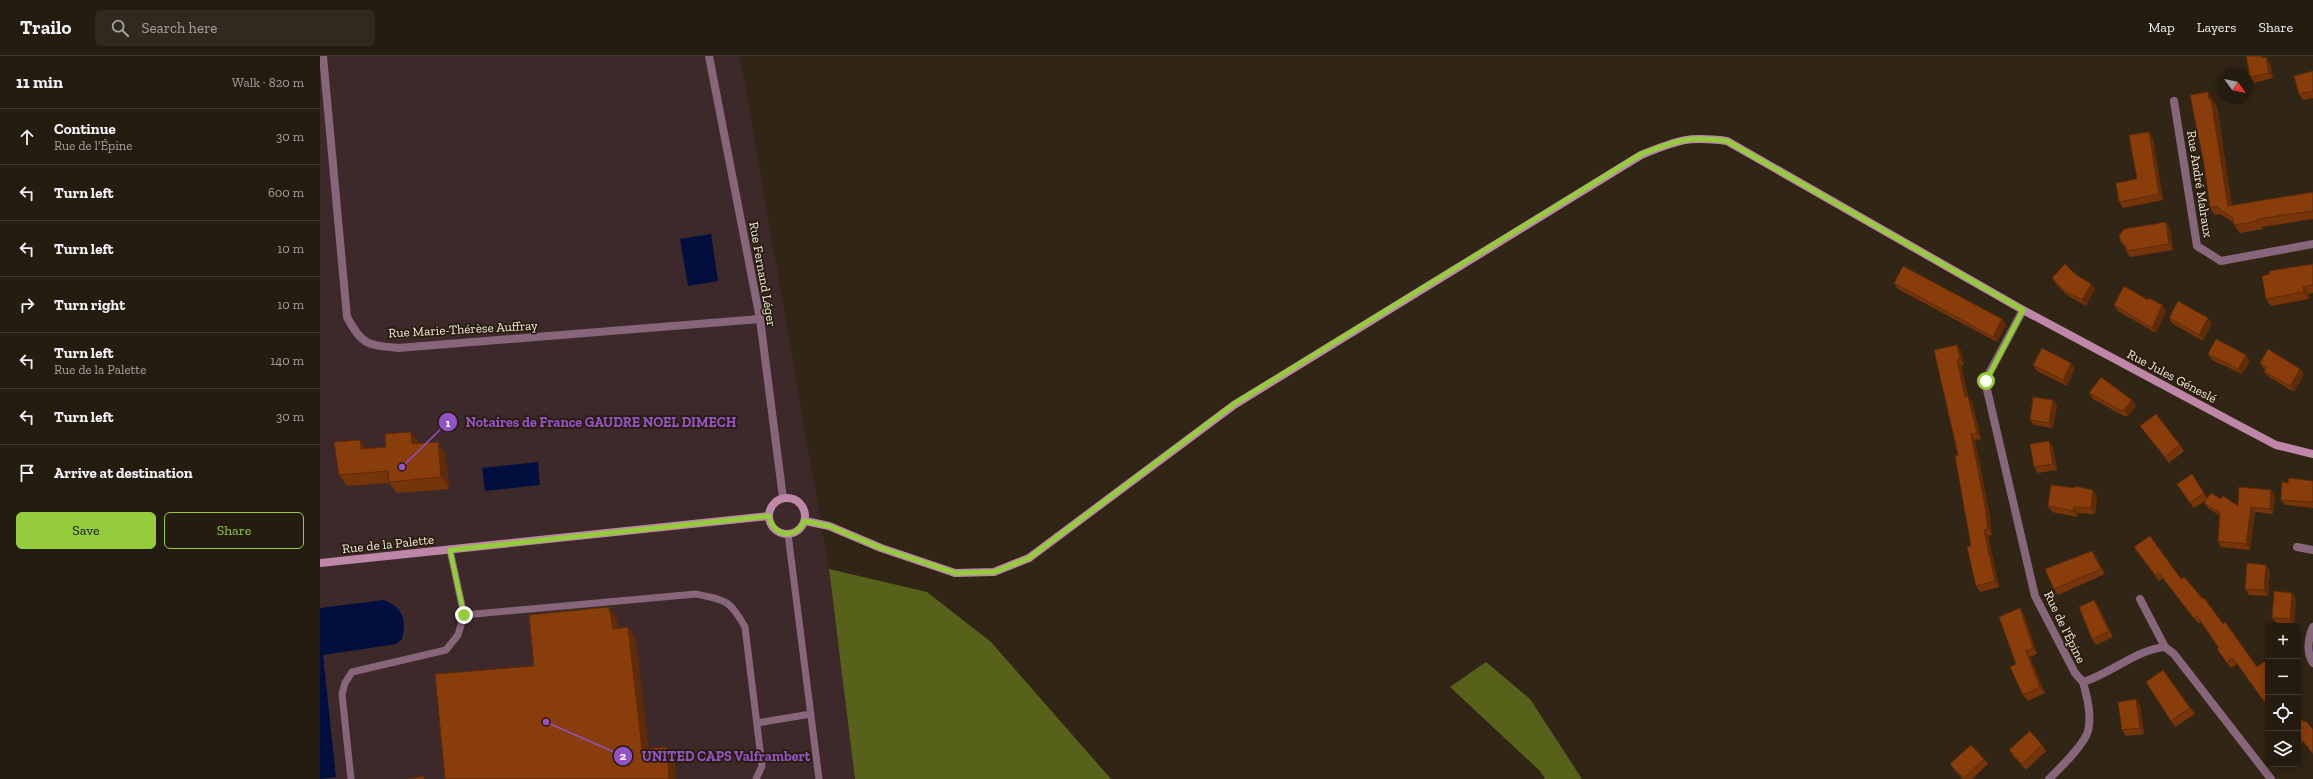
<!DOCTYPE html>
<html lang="en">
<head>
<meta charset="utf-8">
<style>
	body { margin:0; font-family:"Zilla Slab",serif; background:#31291e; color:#f1f3f6 }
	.controls { position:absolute; right:12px; bottom:12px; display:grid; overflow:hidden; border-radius:6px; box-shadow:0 2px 10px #0003 }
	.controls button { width:36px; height:36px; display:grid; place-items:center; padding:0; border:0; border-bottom:1px solid #423a30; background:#251c10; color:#f1f3f6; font:20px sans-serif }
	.compass { position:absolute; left:1897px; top:12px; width:36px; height:36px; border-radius:50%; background:#251c10; box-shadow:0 2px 10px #0003; rotate:123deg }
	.stop { position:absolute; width:12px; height:12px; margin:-9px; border:3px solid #95cc3b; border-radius:50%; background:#fff }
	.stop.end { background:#95cc3b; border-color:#fff; box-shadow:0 1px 4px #0008 }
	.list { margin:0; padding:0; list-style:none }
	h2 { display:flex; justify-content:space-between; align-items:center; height:52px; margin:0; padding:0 16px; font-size:17px }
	h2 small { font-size:13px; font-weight:400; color:#a3a19f }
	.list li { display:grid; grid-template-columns:26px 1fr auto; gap:12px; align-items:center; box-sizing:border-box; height:56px; padding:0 16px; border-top:1px solid #423a30 }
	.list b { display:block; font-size:15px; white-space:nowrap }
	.list p { margin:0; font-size:13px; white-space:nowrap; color:#a3a19f }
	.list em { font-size:13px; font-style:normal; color:#a3a19f }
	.actions { display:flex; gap:8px; padding:12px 16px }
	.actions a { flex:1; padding:9px 0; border:1px solid #95cc3b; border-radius:6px; text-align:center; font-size:14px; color:#95cc3b }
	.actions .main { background:#95cc3b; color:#111 }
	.icon { flex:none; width:22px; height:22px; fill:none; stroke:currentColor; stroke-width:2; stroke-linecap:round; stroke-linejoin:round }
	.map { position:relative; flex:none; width:1993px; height:723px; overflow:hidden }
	header { display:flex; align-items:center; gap:24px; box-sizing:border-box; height:56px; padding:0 20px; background:#251c10; border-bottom:1px solid #423a30 }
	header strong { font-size:19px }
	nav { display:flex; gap:22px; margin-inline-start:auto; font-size:14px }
	.search { width:280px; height:36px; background:#31291e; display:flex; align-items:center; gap:10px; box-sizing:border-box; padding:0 14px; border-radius:6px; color:#a3a19f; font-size:15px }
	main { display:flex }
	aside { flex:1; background:#251c10 }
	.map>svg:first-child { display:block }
</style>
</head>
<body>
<header>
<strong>Trailo</strong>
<div class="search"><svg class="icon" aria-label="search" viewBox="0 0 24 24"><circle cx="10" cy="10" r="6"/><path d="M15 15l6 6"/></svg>Search here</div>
<nav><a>Map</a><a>Layers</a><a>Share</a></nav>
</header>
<main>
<aside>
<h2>11 min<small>Walk · 820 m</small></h2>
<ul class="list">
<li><svg class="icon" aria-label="ahead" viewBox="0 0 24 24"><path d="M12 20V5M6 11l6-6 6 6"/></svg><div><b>Continue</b><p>Rue de l'Épine</p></div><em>30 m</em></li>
<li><svg class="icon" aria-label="left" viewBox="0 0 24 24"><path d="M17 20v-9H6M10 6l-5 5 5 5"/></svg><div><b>Turn left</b></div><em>600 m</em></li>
<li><svg class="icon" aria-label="left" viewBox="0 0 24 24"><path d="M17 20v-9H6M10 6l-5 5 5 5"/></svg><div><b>Turn left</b></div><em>10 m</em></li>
<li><svg class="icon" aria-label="right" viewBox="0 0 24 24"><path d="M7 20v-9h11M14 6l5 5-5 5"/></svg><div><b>Turn right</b></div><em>10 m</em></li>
<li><svg class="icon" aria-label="left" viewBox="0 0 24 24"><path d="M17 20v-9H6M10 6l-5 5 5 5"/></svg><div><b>Turn left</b><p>Rue de la Palette</p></div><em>140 m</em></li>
<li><svg class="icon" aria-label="left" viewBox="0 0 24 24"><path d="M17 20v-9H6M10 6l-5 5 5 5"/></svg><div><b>Turn left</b></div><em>30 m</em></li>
<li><svg class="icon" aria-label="arrive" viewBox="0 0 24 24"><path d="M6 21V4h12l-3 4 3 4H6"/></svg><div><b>Arrive at destination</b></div></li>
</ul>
<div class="actions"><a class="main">Save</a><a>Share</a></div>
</aside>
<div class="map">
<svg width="1993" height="723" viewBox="0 0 1993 723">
	<rect width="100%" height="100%" fill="#312515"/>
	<path fill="#3d292a" d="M0,0H420L509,513L535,723H0Z"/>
	<path fill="#57611a" d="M509,513L607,536L671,586L791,723H535Z
		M1166,606L1210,643L1262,723H1225L1220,715L1130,631Z"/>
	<path fill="#000f3d" d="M391,178L398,225L368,230L360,183Z
		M218,406L220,429L165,435L162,412Z
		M64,544C83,551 87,565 82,583L76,588L3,599L16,721L0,723V552Z"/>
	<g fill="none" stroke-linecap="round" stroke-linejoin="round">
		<path stroke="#87657a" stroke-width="7" d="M468,478L499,723
			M144,559L376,538C406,544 410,544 425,571L442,710L436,723
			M437,667L491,658
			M31,723L22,638L25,627L32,616L126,594L138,579L144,559L130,494"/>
		<path stroke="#87657a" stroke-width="8" d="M3,0L27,261C42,289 47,289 78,292L440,263
			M389,0L440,263L463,442
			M1854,45L1877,190L1901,205L1993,188
			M1703,254L1665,325L1715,540L1755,617L1763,626C1791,618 1815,594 1845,591L1854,598L1951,723
			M1977,491L1993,494
			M1820,543L1845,591
			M1993,571C1988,582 1986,597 1993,607
			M1729,723C1740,712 1764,689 1768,675C1772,659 1767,641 1763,626"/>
		<path stroke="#be87a8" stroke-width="8" d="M449 460a18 18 0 1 1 36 0a18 18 0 1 1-36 0Z
			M485,465L509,470L561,492L635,517L674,516L709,502L914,349L1321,99C1358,84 1367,80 1407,85L1703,254L1918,369L1956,389L1993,398
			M0,507L449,460"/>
	</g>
	<path fill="#753409" d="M1945,1L1950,7L1953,22L1934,27L1930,21Z
		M1993,15V42L1983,44L1979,38Z
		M1893,44L1894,46L1897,51L1912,150L1993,136V163L1942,171L1943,173L1920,177L1914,169V167L1900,158L1895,159L1890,152Z
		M1833,82L1843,144L1803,152L1799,146L1817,123Z
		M1850,172L1853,194L1810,201L1806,195V193L1801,186Z
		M1993,208V237L1989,238V243L1951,250L1946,243L1950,218Z
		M1755,218L1771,228L1775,233L1766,250L1747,239L1736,228L1732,222Z
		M1574,227L1682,263L1686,269L1677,286L1578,233Z
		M1794,249H1842L1846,255L1836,277L1798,255Z
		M1849,262L1892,267L1883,285L1853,268Z
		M1637,289L1641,295L1644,309H1641L1648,341L1652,346L1661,383L1655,384L1669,456L1672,479L1668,480L1679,531L1660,536L1656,530L1651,490L1638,399Z
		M1888,298L1930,305L1922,318L1892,304Z
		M1940,307L1980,313L1984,318L1974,336L1949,321L1944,316L1946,314L1944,313Z
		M1713,309L1755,312L1747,330L1717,315Z
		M1769,337L1816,350L1808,360H1804L1773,343Z
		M1733,344L1737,350L1733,372L1714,369L1710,364Z
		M1820,370L1860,389L1864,395L1849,407Z
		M40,384L46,393L118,386L125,397L129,433L77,437L69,427L27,430L19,419Z
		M1729,385L1733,391L1737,414L1718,417L1714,411Z
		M1872,418L1887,442L1901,443L1918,450L1955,439L1953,458L1935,456L1930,494L1901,491L1898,485L1900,460L1888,452L1884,447L1886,444L1874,452L1857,428Z
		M1993,425V452L1965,449L1961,444L1968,427Z
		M1777,440L1775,458L1758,457L1757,461L1732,456L1728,450Z
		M1830,480L1948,651L1917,608L1911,612L1897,593L1899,592L1881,566L1878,567L1870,558L1843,522L1839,525L1814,491Z
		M1776,501L1785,518L1738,539L1734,533Z
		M1950,515L1948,540L1929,539L1925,533Z
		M1976,543L1974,569L1957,567L1952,562Z
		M1778,550L1793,581L1776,589L1772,583Z
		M1700,552L1704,558L1717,598L1710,601L1725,637L1708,645L1703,639L1696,608Z
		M1843,614L1875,658L1855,671L1851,665Z
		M1816,643L1820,649L1824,678L1806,680L1802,674Z
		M1978,659L1983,686L1978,690Z
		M1722,689L1726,695L1706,714L1693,700L1689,694Z
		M1664,703L1668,708L1652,723H1643L1634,714L1630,708Z"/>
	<path fill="#5f2b08" d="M1946,1L1950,7L1953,22L1949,17Z
		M1888,36L1897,51L1913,158L1908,150Z
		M1829,76L1833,82L1843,144L1839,138Z
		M1846,166L1850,172L1853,194L1849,188Z
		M1771,228L1775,233L1766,250L1762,244Z
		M1983,231L1989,238V243L1984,236Z
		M1842,249L1846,255L1836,277L1832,272Z
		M1888,262L1892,267L1883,285L1879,279Z
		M1682,263L1686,269L1677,286L1673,281Z
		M1637,289L1641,295L1644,309L1640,303Z
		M1926,299L1930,305L1922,318L1918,313Z
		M1637,304L1641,309L1648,341L1652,346L1661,383L1657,377L1645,341Z
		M1751,307L1755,312L1747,330L1743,324Z
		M1980,313L1984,318L1974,336L1970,330Z
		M1733,344L1737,350L1733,372L1729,367Z
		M1812,344L1816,350L1808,360L1804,354Z
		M91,376L99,387L92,388Z
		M1651,378L1655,384L1669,456L1672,479L1668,473Z
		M40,384L48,396L41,393Z
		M1729,385L1733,391L1737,414L1733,408Z
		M118,386L125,397L129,433L121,421Z
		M1773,434L1777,440L1775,458L1771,452Z
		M1951,434L1955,439L1953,458L1950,453Z
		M1754,451L1758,457L1757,461L1753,455Z
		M1931,451L1935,456L1930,494L1926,488Z
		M1664,474L1668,480L1679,531L1675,525Z
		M1772,495L1776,501L1785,518L1781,513Z
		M1946,509L1950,515L1948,540L1944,534Z
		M1972,537L1976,543L1974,569L1970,563Z
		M1774,544L1778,550L1793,581L1789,575Z
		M289,551L297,562L301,584L293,573Z
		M1700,552L1704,558L1717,598L1713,592Z
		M308,571L316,582L330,704L322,693Z
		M1706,595L1710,601L1725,637L1720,631Z
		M1816,643L1820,649L1824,678L1820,672Z
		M347,691L355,702L356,723H349Z"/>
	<path fill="#883d0b" stroke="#5f2b08" d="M1926,0H1942V2L1946,1L1949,17L1930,21Z
		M1993,15V35L1979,38L1974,20Z
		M1888,36L1889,43H1891L1908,150L1993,136V155L1937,163L1938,165L1914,169L1913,162L1895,150L1890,152L1884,108L1870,39Z
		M1829,76L1839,138L1799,146L1796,127L1817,123L1809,79Z
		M1846,166L1849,188L1806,195V190L1801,186L1799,180L1804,173Z
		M1745,208L1755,218L1771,228L1762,244L1743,234L1732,222Z
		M1993,208V229L1983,231L1984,236L1946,243L1942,220L1950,218L1949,215Z
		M1583,210L1682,263L1673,281L1574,227Z
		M1804,230L1828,244L1829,242L1842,249L1832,272L1794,249Z
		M1858,245L1888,262L1879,279L1849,262Z
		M1896,283L1926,299L1918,313L1888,298Z
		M1637,289L1640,303L1637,304L1645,341L1648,340L1657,377L1651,378L1665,450L1668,473L1664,474L1675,525L1656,530L1647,491L1651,490L1635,400L1638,399L1614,294Z
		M1722,292L1751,307L1743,324L1713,309Z
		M1948,293L1980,313L1970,330L1944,316L1947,311L1940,307Z
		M1781,321L1812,344L1804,354H1800L1769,337Z
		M1713,341L1733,344L1729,367L1710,364Z
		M1836,358L1860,389L1845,401L1820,370Z
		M91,376L92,388L118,386L121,421L69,426L68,415L19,419L14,386L40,384L41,393L66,391L65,378Z
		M1729,385L1733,408L1714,411L1710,388Z
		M1872,418L1884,437L1870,447L1857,428Z
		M1969,422L1993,425V446L1961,444L1962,426L1968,427Z
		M1731,429L1755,432V430L1773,434L1771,452L1754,451L1753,455L1728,450Z
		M1919,431L1951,434L1950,453L1931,451L1926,488L1898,485L1900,457L1884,447L1891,437L1901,443L1903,440L1918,450Z
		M1830,480L1861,523L1864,521L1883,543L1884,542L1903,568L1905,566L1937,611L1948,603V651L1913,602L1907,607L1897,593L1899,592L1877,560L1874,562L1866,552L1839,517L1835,519L1814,491Z
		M1772,495L1781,513L1734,533L1725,513Z
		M1927,507L1946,509L1944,534L1925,533Z
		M1954,535L1972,537L1970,563L1952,562Z
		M1774,544L1789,575L1772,583L1759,551Z
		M289,551L293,573L308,571L322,693L347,691L349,723H125L115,618L214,610L209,559Z
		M1700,552L1713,592L1706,595L1720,631L1703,639L1690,611L1696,608L1679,561Z
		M1843,614L1870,652L1851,665L1826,626Z
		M1816,643L1820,672L1802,674L1798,646Z
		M1978,659L1984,666L1986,665L1993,674V698L1979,680L1978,681Z
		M1710,675L1722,689L1702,708L1689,694Z
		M1651,689L1664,703L1644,722L1630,708Z
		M104,720V723H87Z"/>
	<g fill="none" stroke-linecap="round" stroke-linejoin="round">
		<path stroke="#95cc3b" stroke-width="5" d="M144,559L130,494L449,460C453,481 476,484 484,465L509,470L561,492L635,517L674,516L709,502L914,348L1321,98C1358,84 1367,80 1407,85L1703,254L1666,325"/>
	</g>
	<g text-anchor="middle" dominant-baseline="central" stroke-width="3.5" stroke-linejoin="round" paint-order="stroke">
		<g font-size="13" fill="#f2eae0" stroke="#271c0b">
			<text transform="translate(1880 128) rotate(81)">Rue André Malraux</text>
			<text transform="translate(443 218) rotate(80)">Rue Fernand Léger</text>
			<text transform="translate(143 273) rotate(-3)">Rue Marie-Thérèse Auffray</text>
			<text transform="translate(1852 320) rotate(28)">Rue Jules Géneslé</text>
			<text transform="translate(68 488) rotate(-6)">Rue de la Palette</text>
			<text transform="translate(1745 571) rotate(64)">Rue de l'Épine</text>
		</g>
	</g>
	<path fill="none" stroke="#9352c6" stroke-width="1.5" d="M82 411L128 366M226 666L303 700"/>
	<g fill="#9352c6" stroke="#271c0b" stroke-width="1.5">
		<circle cx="82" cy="411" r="4"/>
		<circle cx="226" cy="666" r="4"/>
		<circle cx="128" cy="366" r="10"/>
		<circle cx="303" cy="700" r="10"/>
	</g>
	<g font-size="12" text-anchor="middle" font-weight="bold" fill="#fff">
		<text x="128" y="371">1</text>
		<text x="303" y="704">2</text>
	</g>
	<g font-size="14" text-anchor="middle" font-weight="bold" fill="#9352c6" stroke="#271c0b" stroke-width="3.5" stroke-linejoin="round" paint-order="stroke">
		<text x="281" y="371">Notaires de France GAUDRE NOEL DIMECH</text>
		<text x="406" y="705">UNITED CAPS Valframbert</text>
	</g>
</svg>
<div class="controls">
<button>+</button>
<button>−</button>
<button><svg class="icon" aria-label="locate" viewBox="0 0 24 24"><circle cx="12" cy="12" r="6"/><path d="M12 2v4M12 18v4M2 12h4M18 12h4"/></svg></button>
<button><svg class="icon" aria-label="layers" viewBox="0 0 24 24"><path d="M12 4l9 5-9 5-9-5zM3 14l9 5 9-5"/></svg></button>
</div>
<svg class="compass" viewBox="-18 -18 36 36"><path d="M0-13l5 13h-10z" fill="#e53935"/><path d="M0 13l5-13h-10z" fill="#a3a19f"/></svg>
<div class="stop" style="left:1666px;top:325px"></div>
<div class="stop end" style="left:144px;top:559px"></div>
</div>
</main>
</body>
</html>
